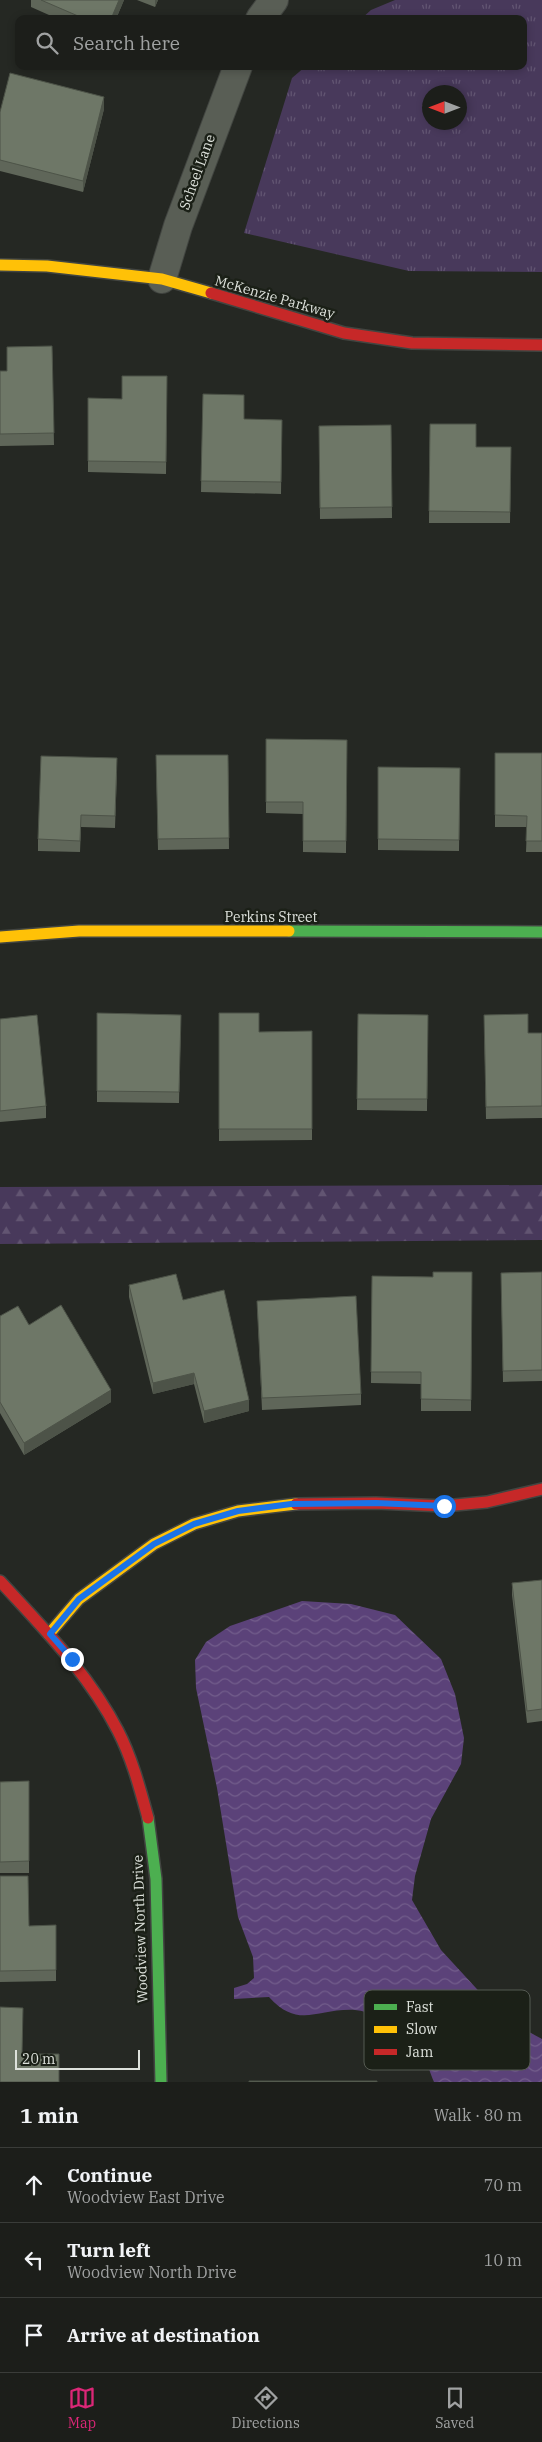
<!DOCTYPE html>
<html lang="en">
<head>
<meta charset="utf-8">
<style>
	body { margin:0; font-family:"IBM Plex Serif",serif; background:#292b27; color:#f1f3f6 }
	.compass { position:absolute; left:422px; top:85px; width:45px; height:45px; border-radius:50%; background:#1c1e1a; box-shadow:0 2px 8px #0003; rotate:270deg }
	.scale { position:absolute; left:15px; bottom:12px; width:125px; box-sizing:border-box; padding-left:5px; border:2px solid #dde1db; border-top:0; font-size:14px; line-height:18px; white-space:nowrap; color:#dde1db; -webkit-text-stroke:4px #1b2017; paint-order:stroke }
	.stop { position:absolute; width:15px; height:15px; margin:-11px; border:4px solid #1a73e8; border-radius:50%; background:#fff }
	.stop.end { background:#1a73e8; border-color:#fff; box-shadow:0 1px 5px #0008 }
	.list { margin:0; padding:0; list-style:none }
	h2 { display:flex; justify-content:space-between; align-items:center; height:65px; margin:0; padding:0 20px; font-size:21px }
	h2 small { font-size:16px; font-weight:400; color:#a0a2a2 }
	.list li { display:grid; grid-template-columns:32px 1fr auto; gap:15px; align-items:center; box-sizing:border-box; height:75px; padding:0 20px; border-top:1px solid #3a3c39 }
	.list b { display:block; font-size:19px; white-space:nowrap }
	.list p { margin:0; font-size:16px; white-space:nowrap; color:#a0a2a2 }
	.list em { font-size:16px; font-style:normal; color:#a0a2a2 }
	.icon { flex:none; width:28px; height:28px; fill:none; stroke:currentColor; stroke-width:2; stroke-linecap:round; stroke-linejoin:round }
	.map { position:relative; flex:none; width:542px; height:2082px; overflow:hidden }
	.search { position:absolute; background:#1c1e1a; box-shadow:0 2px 8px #0003; left:15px; right:15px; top:15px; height:55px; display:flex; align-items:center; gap:12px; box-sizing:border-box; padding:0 18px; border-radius:10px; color:#a0a2a2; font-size:19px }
	.sheet { height:290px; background:#1c1e1a }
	nav { display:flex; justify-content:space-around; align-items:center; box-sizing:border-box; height:70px; border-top:1px solid #3a3c39; background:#1c1e1a; font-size:14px; color:#a0a2a2 }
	nav a { display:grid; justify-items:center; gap:2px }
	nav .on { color:#db2777 }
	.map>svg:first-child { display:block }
</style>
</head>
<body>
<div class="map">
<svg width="542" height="2082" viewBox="0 0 542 2082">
	<defs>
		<pattern id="grass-tufts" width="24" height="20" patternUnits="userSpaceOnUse" patternTransform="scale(1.25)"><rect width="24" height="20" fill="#48395b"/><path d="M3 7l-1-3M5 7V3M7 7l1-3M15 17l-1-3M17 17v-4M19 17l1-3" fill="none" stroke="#625572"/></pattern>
		<pattern id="forest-firs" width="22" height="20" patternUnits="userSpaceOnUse" patternTransform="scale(1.25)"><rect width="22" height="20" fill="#48395b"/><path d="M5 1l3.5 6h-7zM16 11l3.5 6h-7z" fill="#625572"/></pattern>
		<pattern id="water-waves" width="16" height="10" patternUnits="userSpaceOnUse" patternTransform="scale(1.25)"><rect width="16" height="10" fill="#5b4279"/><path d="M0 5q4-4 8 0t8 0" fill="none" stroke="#725d8b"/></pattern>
	</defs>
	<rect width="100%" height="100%" fill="#252823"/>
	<path fill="url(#grass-tufts)" fill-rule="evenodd" d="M395,0H542V272L409,271L244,233L292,78L306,66H523V19H361L371,10ZM430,92H460V122H430Z"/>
	<path fill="url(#forest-firs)" d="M542,1185V1240L0,1244V1187Z"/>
	<path fill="url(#water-waves)" d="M302,1601L351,1604L395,1615L441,1659L455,1694L464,1738L461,1764L431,1819L415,1876L412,1900L441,1950L487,2000L516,2025L542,2039V2082H434C430,2073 427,2061 421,2054C406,2037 378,2011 355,2010C317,2008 299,2030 269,1997L234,1999V1988L247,1984L254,1978L253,1957L238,1917L217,1788L196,1688L195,1660L206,1642L230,1626Z"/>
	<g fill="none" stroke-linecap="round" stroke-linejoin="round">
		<g stroke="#424541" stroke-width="30">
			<path id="street" d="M260,19L274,0
				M162,279L178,226L238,66"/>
		</g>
		<g stroke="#424541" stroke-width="14">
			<path id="fast" d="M289,931L542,932
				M148,1818L156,1879L161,2082"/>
		</g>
		<g stroke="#424541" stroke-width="14">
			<path id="slow" d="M0,265L47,266L162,279L211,293
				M0,937L79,931H289
				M49,1634L79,1599L154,1544L194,1524L238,1511L296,1504"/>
		</g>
		<g stroke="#424541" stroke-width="14">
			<path id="jam" d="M211,293L344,333L412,343L542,345
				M296,1504L376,1503L444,1506L487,1502L542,1489
				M0,1581C43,1628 89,1674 118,1731C132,1758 140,1789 148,1818"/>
		</g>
		<use href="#street" stroke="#595e55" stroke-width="28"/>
		<use href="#fast" stroke="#4caf50" stroke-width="11"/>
		<use href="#slow" stroke="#ffc107" stroke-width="11"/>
		<use href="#jam" stroke="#c62828" stroke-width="11"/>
	</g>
	<path fill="#5f6659" d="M31,0H124L116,19H58L31,7Z
		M137,0H158L155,7Z
		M104,109L83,192L0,171V112Z
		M52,346L54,445L0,446V371H7Z
		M167,376L166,474L88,472V398L122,399Z
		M203,394L244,419L282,420L281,494L201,492Z
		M430,424L476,447H511L510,523H429Z
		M391,425L392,518L320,519L319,426Z
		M266,739L347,740L346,853L303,852V814L266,813Z
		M495,753H542V852H526L527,827H495Z
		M156,755H228L229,849L158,850Z
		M378,767L460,768L459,851L378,850Z
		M117,769L115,828L81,827L80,852L38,851V839Z
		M97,1013L181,1015L179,1103L97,1102Z
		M219,1013L259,1032L312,1031V1140L219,1141Z
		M358,1014L428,1015L427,1111L357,1110Z
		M484,1015L528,1033H542V1118L486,1119Z
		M0,1019L46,1106V1118L0,1122Z
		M472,1272L471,1411H421V1384L371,1383L372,1276L433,1277Z
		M542,1272V1381L503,1382L501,1273Z
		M129,1285L183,1300L249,1411L204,1423L194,1384L153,1394L129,1297Z
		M257,1301L361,1394V1405L262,1410Z
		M0,1316L29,1325L111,1402L24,1455L0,1413Z
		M542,1580V1721L527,1723L512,1595V1583Z
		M29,1781V1873H0V1782Z
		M0,1876L29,1926L56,1925V1981L0,1982Z"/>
	<path fill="#4d5348" d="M119,0H124L116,19H111Z
		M155,0H158L155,7Z
		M104,97V109L83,192V181Z
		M194,1373V1384L153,1394V1383Z
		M111,1390V1402L24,1455V1443Z
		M249,1400V1411L204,1423V1411Z"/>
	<path fill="#6e7767" stroke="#4d5348" d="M41,0H119L111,19H85Z
		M10,73L104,97L83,181L0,160V112Z
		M52,346L54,433L0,434V371H7V347Z
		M122,376H167L166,462L88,461V398L122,399Z
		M203,394L244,395V419L282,420L281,482L201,481Z
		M430,424H476V447H511L510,512L429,511Z
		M391,425L392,507L320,508L319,426Z
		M266,739L347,740L346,841H303V802H266Z
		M495,753H542V841H526L527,816L495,815Z
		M156,755H228L229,838L158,839Z
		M41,756L117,758L115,816L81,815L80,841L38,839Z
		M378,767L460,768L459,840L378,839Z
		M97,1013L181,1015L179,1092L97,1091Z
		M219,1013H259V1032L312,1031V1129H219Z
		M358,1014L428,1015L427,1099H357Z
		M528,1014V1033H542V1106L486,1107L484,1015Z
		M37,1015L46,1106L0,1111V1019Z
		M433,1272H472L471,1400L421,1399V1372H371L372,1276L433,1277Z
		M542,1272V1370L503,1371L501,1273Z
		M176,1274L183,1300L224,1290L249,1400L204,1411L194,1373L153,1383L129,1285Z
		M356,1296L361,1394L262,1398L257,1301Z
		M61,1305L111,1390L24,1443L0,1402V1316L18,1306L29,1325Z
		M542,1580V1709L527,1711L512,1583Z
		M29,1781V1861L0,1862V1782Z
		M0,1876H28L29,1926L56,1925V1970L0,1971Z
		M0,2007L23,2008L22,2054H59V2082H0Z
		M249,2081H377V2082H249Z"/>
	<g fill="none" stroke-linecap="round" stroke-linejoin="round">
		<path stroke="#1a73e8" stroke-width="6" d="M72,1659L50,1634L79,1599L154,1544L194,1524L238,1511L291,1504L376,1503L444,1506"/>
	</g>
	<g text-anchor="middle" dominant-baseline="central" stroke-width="5" stroke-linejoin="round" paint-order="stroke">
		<g font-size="14" fill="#dde1db" stroke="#1b2017">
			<text transform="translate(197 172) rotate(-70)">Scheel Lane</text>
			<text transform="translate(275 297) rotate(16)">McKenzie Parkway</text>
			<text x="271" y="917">Perkins Street</text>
			<text transform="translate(140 1929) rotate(-92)">Woodview North Drive</text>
		</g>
	</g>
	<rect x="364" y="1990" width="166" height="80" rx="8" fill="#1b2017" stroke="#555a52" stroke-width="1"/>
	<rect x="374" y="2004" width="23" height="6" fill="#4caf50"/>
	<rect x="374" y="2026" width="23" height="7" fill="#ffc107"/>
	<rect x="374" y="2049" width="23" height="6" fill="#c62828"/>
	<g font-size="14" fill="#dde1db">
		<text x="406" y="2012">Fast</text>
		<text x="406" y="2034">Slow</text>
		<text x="406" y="2057">Jam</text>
	</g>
</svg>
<svg class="compass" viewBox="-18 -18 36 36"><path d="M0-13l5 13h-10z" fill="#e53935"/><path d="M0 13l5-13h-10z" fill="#a0a2a2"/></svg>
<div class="scale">20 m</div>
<div class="stop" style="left:444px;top:1506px"></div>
<div class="stop end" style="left:72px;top:1659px"></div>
<div class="search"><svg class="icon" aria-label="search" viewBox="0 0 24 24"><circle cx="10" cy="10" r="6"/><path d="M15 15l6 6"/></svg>Search here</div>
</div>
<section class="sheet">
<h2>1 min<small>Walk · 80 m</small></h2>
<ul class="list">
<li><svg class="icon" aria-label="ahead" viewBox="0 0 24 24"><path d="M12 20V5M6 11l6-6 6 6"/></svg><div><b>Continue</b><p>Woodview East Drive</p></div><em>70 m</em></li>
<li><svg class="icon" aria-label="left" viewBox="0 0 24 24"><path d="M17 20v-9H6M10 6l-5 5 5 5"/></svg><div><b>Turn left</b><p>Woodview North Drive</p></div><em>10 m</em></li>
<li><svg class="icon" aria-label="arrive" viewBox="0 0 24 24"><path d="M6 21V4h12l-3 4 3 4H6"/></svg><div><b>Arrive at destination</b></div></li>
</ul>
</section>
<nav>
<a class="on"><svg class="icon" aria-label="map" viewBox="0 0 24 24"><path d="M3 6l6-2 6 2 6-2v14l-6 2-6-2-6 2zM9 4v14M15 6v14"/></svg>Map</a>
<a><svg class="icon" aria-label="directions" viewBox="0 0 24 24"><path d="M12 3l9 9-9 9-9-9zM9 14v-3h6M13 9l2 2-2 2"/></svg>Directions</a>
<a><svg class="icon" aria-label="saved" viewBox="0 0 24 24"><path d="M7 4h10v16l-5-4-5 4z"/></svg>Saved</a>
</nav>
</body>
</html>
